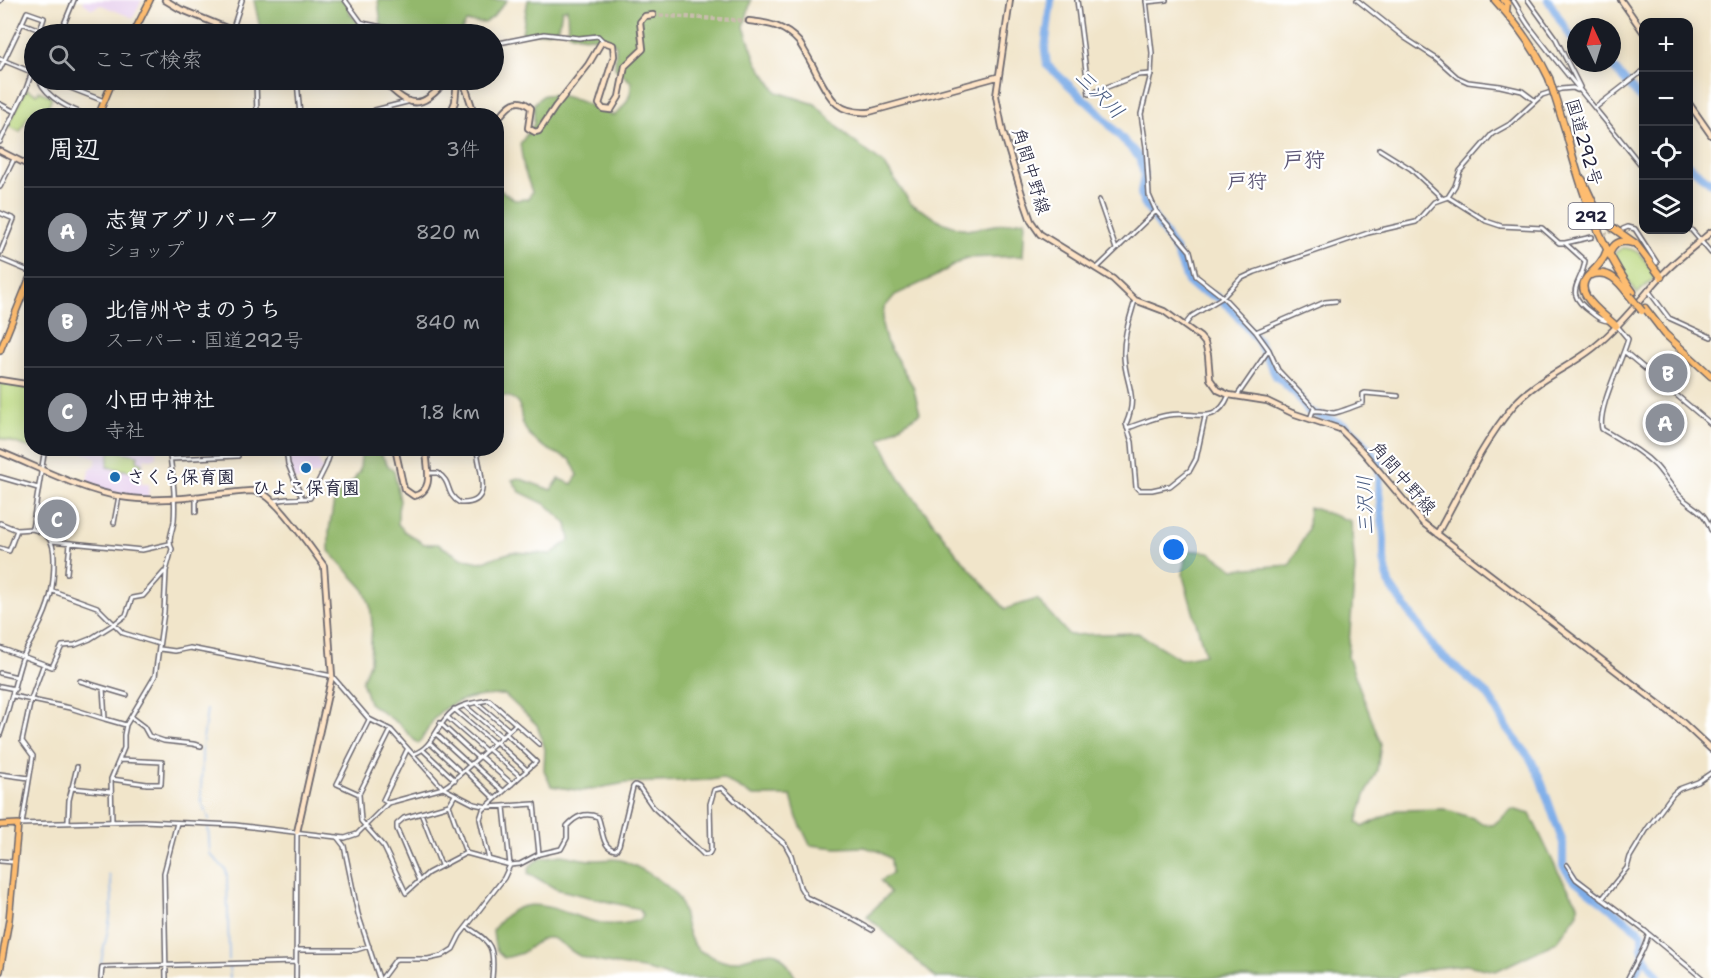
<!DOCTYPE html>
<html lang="ja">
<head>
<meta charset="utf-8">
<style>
	body { margin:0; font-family:"Shantell Sans","Klee One",sans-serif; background:#242831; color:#f1f3f6 }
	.controls { position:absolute; right:18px; top:18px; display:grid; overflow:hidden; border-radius:12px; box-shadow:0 3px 15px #0003 }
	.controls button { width:54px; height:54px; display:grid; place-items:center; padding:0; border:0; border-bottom:2px solid #363941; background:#171b24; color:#f1f3f6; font:30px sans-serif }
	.compass { position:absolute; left:1567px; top:18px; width:54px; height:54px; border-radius:50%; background:#171b24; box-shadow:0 3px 15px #0003; rotate:356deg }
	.you { position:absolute; left:1174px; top:550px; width:21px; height:21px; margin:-15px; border:4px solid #fff; border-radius:50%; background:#1a73e8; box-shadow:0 0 0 9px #1a73e833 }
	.badge { display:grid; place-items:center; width:39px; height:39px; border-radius:50%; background:#8c9099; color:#fff; font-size:20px; font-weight:700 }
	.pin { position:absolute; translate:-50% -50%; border:3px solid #fff; box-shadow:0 2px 6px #0006 }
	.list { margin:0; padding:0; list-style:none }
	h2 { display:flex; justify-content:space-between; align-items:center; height:78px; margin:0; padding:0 24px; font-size:26px }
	h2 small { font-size:20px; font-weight:400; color:#9ea1a6 }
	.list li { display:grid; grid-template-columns:39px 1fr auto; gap:18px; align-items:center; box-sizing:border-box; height:90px; padding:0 24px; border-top:2px solid #363941 }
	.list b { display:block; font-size:22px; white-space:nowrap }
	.list p { margin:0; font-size:20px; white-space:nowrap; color:#9ea1a6 }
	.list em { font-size:20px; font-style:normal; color:#9ea1a6 }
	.icon { flex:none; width:33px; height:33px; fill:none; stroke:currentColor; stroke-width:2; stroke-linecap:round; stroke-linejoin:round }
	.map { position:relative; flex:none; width:1711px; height:978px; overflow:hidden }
	.search { position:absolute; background:#171b24; box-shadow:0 3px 15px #0003; left:24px; top:24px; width:480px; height:66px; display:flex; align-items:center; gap:15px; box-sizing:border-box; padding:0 21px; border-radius:33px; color:#9ea1a6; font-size:22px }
	.panel { position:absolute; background:#171b24; box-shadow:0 3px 15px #0003; left:24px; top:108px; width:480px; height:348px; border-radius:24px }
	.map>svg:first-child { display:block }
</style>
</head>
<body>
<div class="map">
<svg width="1711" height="978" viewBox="0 0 1711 978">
	<rect width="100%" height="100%" fill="#fff"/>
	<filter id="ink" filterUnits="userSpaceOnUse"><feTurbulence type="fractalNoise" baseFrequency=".0167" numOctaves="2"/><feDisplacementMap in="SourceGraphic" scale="12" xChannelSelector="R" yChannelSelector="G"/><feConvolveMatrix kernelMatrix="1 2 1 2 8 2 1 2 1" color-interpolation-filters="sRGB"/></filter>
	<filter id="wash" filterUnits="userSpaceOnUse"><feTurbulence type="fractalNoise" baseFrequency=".008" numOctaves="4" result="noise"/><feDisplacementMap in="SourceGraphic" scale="24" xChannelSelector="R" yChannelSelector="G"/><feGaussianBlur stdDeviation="1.35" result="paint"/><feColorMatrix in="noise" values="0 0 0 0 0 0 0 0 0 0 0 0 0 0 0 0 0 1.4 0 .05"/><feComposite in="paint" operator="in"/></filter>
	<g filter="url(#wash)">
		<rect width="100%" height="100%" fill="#f1e5ca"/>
		<path fill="#e8d2ee" d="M84,0H142L133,18L101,5L92,9L82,2Z
			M71,448L157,449L155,459L144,458L141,484H149L148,498L124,497L86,486L89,470L95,465L97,458Z
			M294,449H315L323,472L295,481L288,464L286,451Z"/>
		<path fill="#bad77d" stroke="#6e7c5c" stroke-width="1.5" d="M26,89L37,94L39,91L52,97L46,111L35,107L31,116H28L20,132L8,126Z
			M1622,248C1640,247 1647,263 1655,277L1637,294L1615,259L1614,254Z
			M0,382L31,387L32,448L40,449V451L0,438Z
			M110,450L138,455L137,462L142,463L140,473L107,467Z"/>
		<path fill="#93b86c" stroke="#5a6d54" stroke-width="1.5" d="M254,0H342L347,2L350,14L372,33H382L378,0H507L493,17L485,23L466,22L460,34H260V28Z
			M528,0H751L744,27L757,63L777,92L815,104L848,137L885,165L911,204L944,223L967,230L1025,220L1023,256L966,258L934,277L895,295L884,308L882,324L886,341L913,386L920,413L880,439L900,479L958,555L1005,609L1037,599L1069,635L1138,633L1180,659L1205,654L1183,576L1186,550L1209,552L1234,569L1290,565L1308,529L1309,507L1351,521L1355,569L1348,657L1381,744L1377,770L1365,796L1357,822L1363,827L1397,810L1444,809L1473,818L1482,824L1493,825L1512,809L1530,814L1558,872L1578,904V913L1557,942L1496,971L1466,965L1435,968L1398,976L1397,978H936L867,916L890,893L881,881L892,873L891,859L878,851L864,847L837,848L810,845L797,818L791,796H753L722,778L711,780L626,783L582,791L551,786L544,770L545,749L537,725L505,695C484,695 455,698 439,713C432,719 425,736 418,744L399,724L369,703L362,681L370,661L372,624L370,605L363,588L329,551V530L334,501L342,490L354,480L360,470L361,455L368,449L379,451L389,467L394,471L400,501L398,510V524L405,532L424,544H438L461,558L480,562L512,552L551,554L570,540L567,524L547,505L520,492L512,480L518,478L551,490L559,479L572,484L578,475L570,459C554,453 540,447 529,434C512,415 533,398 497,395V188L515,200L528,199L532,192L524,169L520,144L534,124V104C537,101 541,96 545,95C563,91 597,109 614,116C625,106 632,97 631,82L615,68L616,45C603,33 583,41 568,32L567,8L562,10L559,27C549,33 533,34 522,33Z
			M562,855C574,857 587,861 599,860C606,860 613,858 621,860C638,866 673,885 680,902C686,917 686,943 702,952C708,955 720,961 727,962C740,962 769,949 776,953C785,957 791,970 796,978H672C643,965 611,967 582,957C571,953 558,938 550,938C541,936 530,948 522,953C516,955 510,957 504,958C494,951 494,942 493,930C527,881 564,919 607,924C618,925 629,923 640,920L643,915L639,909L556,889L528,873C530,857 549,857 562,855Z"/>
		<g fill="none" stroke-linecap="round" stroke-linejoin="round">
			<path stroke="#7eade8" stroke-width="1.5" d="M207,709L202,747L201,802L208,815L209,820
				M208,826L210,854L226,870L227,877L229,960
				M101,963C106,933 117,905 109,874
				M229,966L230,978
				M99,978L100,967"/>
			<path stroke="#7eade8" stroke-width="8" d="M1051,0L1045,50L1047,65L1096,110L1139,157L1144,174L1141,193L1143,201L1176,251L1188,282L1196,289L1217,297L1230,308L1258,341L1276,376L1297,395L1308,411L1345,425L1360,438L1380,463L1379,492L1384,539V559L1389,584L1435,649L1489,696L1506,727L1530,758L1540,778L1563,843V866L1572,878L1642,933V947L1644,956L1659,978
				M1548,0L1576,45
				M1609,63L1644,102
				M1688,165L1711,183
				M1633,978L1644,956"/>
		</g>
	</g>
	<g filter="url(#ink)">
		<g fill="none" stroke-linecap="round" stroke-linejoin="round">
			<path stroke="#c8bead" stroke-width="3" stroke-dasharray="3 1.5" stroke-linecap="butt" d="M1592,237L1623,229"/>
			<path stroke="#c8bead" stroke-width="4.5" stroke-dasharray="4.5 2" stroke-linecap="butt" d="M653,15L749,21"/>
			<g stroke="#6a666d" stroke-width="6">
				<path id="street" d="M345,0L361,22L367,24L417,34
					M1077,0L1089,94L1138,75L1151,74
					M1146,0L1152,53L1151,74L1141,114L1146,147L1149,195L1156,211L1190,251L1196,276L1223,297L1256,332L1269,350L1278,370L1314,408L1310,419
					M1357,0L1405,38L1436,58L1457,77L1468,82L1500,86L1522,91L1534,100
					M1513,0C1520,10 1525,22 1533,31C1569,78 1607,122 1644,169
					M1528,0L1556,39L1580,87L1578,90
					M0,1L1,0
					M1146,2L1166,0
					M22,23L27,12L44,18L40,30
					M60,34L74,0
					M231,34L242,0
					M494,44L544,34L579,38L598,36L604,42
					M0,59L34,73
					M0,69L22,23L50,34
					M39,80C48,99 70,109 89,116
					M50,80L104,101
					M256,80L257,116
					M297,80L300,116
					M0,104L15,112
					M1595,108L1644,70
					M367,116L375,110L407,102
					M0,142L26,89L32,72
					M1379,149L1411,169L1442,198
					M0,187L14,159
					M1448,197L1455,186L1460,171L1492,134L1510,124L1542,95L1561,89L1573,88L1577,90
					M1099,200L1116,249
					M0,213L14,219L0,253
					M1688,226L1711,253
					M1623,229L1628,227L1635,229L1657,263
					M1565,243L1592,237
					M0,259L31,272
					M1097,268L1156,211
					M1648,290L1669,318L1711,337
					M1135,300C1130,318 1123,337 1124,356C1125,384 1139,394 1126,424L1132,442L1136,487L1139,490H1152L1170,486L1190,470L1196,459L1205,417
					M1184,326L1192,316L1223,297L1240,279L1255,272L1368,233L1416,222L1434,202L1448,197L1486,221L1501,226L1542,228L1559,243H1565L1585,261C1582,285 1561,291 1592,313C1598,318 1602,321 1610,321
					M1618,327L1628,339C1622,361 1597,409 1602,429C1621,441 1640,450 1656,466C1665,476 1671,487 1680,496C1694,510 1703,508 1711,530
					M1256,332L1325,302L1336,301
					M1625,352L1711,424
					M1237,396L1268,351
					M1314,411C1321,410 1328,413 1334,413C1339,412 1358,405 1363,403V394L1365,393L1398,396
					M1127,428C1141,424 1154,417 1168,415C1195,410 1215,428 1229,395
					M286,448L288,464L302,498
					M171,459L238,456
					M429,473H438C453,483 444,493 460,503C497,505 477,467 477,448
					M0,477L38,488
					M196,497V512
					M274,501L287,499L310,498L326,466L332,448
					M0,523L17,530L32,529L45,448
					M114,523L119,496
					M51,541L142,550L169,544
					M0,548L9,551L17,530
					M67,573L70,544
					M53,591L97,607L123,633L159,644
					M0,648L52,667L62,646L75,645L90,639L114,624L126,615L132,598L143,596L164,572
					M160,649L175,651L190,648L332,676L369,719L391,730L443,788L474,804L488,807L534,804L539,854
					M0,673L17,677
					M80,681L127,695
					M0,686L15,689
					M103,688L105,719L126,725
					M13,696L70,708L105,719
					M477,703L509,730
					M465,706L502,737
					M454,709L494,743
					M447,717L486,751
					M132,718L144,727L149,736L164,741L193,744L201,746
					M369,720L337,784L359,794L391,730
					M440,723L478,758
					M436,734L470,765
					M0,735C9,710 14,684 22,659C26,648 32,640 37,630C50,605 54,588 54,559C54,542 49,533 32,529
					M496,742L527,770
					M430,743L461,772
					M488,749L520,776
					M424,751L455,780
					M413,754C434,748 436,724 453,711C462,704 478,702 489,700L539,744
					M480,756L512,784
					M472,763L503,791
					M465,770L495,799
					M0,774L29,778
					M111,779L147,784H161L162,762L120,760
					M71,788L111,792
					M359,794L361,821L384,847L406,893L428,873L466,853L510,865L520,864L539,854L561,849L567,838V826C576,816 585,812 598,817C603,828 601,849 616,850L619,845L633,787L635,785L639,787L653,807L699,850L704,855L709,854L711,850L710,804L714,790L722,788L757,821L785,844L791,855L800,887L806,897L849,917L872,930
					M388,803L383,800L407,750
					M449,805L466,853
					M421,813L441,865
					M68,821L69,800L77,767
					M112,822L111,779L124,748V735L126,725L155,676L164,612L166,571L172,549C167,540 173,530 174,521C176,496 172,473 169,448
					M18,824L143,821L235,825L345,838L357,834L388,803L443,788L449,784L516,724
					M22,824L33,756L22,741L31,699L43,666
					M337,837L344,846L358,914L379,978
					M489,860L480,819L483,810L536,762L505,733
					M0,861L13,862
					M1567,865L1576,879L1645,931L1702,978
					M419,881L397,829V824L404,818L449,805L455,795
					M1602,899L1627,868L1630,857L1647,829L1673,794L1679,789L1698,782L1711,773
					M467,927C492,942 495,948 492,978
					M296,950H356L369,946
					M101,978L102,967L296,962
					M166,978L164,873L177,823
					M296,978L297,832
					M382,978L396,959H428L442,956L453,949L460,935L504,878L510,865L504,807
					M1628,978C1635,963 1645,950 1648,935"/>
			</g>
			<g stroke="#6a666d" stroke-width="8">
				<path id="secondary" d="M165,0L180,9L241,34
					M1010,0L996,96L1003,132L1024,201L1031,221L1040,234L1113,279L1135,300L1164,311L1200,337L1205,343L1208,355L1210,379L1218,390L1229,395L1267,401L1292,413L1340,429L1363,452L1423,523L1680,720L1711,749
					M1621,0L1644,33
					M749,21C769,23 785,26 799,42C806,53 812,64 818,76C831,100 838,114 869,112L997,77
					M382,80C395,92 410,111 428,98C435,93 441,88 444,80
					M463,80L475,116
					M1688,102L1711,135
					M449,116L455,102L457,80
					M496,121C506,109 516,93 531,108L528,128L535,132L539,131L555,107L588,65L601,43L604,42L613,45L614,56L599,104L603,109L611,110L619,97L625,66L643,49L640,22L645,16L653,15
					M0,151L32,167
					M0,380L32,385
					M395,448L404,489L414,496C436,491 426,465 426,448
					M0,452C38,467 81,490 122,497C163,504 209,494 251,491C256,492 261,492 265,495C281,505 312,549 324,566L332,676L297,832
					M1437,534C1461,491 1482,443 1514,405C1537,378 1572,367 1598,344C1622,324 1642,297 1663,274C1678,258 1695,246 1711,232"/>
			</g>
			<g stroke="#6a666d" stroke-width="8">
				<path id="primary" d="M133,34L150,0
					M98,116L113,80
					M0,351L32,272
					M0,825L18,824L9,920L0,971"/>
			</g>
			<g stroke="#6a666d" stroke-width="9">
				<path id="highway" d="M1495,0C1517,24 1535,49 1549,78
					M1504,0L1507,3L1506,12
					M1566,132C1581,189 1598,244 1633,292
					M1582,179L1597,211L1606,223L1636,244L1661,277
					M1607,250C1604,260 1597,267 1590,274C1569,292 1603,313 1616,326
					M1609,255C1613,244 1620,239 1632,243
					M1591,275C1610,269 1619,282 1629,295
					M1645,308L1665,334L1711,376"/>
			</g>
			<use href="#street" stroke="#fff" stroke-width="3"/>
			<use href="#secondary" stroke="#fee4c6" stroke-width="4.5"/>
			<use href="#primary" stroke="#fdbc70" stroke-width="5"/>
			<use href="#highway" stroke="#fdbc70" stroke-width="6"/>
			<g stroke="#6a666d" stroke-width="9" stroke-linecap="butt">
				<path id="highway-bridge" d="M1549,78L1566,132
					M1629,295L1642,311"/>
			</g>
			<use href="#highway-bridge" stroke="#fdbc70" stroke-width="6"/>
		</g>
	</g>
	<g fill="#1f6fb2" stroke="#fff" stroke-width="2">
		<circle cx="306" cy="468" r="6"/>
		<circle cx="115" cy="477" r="6"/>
	</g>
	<g text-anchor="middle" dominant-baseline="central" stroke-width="4.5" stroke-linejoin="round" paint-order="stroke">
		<rect fill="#fff" stroke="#646476" stroke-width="1.5" x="1568.5" y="203" width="45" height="26" rx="4.5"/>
		<g font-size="16" font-weight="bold" fill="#22223b">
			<text x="1591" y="216">292</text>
		</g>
		<g font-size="18" fill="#22223b" stroke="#fff">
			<text transform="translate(1584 142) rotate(74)">国道292号</text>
			<text transform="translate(1031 171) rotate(73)">角間中野線</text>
			<text transform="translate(1403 478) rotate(49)">角間中野線</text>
		</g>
		<g font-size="18" font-weight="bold" fill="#22223b" stroke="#fff" text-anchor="start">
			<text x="127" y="477">さくら保育園</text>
			<text x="306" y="488" text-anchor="middle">ひよこ保育園</text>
		</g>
		<g font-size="20" font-style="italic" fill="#475a80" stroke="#fff">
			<text transform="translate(1100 94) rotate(45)">三沢川</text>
			<text transform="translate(1365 505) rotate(-92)">三沢川</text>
		</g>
		<g font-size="20" font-weight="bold" fill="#5b5574" stroke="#fff">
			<text x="1247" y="181">戸狩</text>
		</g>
		<g font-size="21" font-weight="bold" fill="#5b5574" stroke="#fff">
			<text x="1304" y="160">戸狩</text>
		</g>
	</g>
</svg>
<div class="controls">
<button>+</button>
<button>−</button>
<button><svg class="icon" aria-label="locate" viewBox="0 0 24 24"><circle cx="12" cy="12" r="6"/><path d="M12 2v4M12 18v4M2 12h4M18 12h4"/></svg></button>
<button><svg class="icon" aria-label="layers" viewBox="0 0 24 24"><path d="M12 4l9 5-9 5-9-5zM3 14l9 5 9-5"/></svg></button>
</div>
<svg class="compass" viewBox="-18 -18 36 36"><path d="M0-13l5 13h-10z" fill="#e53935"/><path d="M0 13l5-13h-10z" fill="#9ea1a6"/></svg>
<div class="you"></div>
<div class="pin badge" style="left:1665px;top:423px">A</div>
<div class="pin badge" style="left:1668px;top:373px">B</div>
<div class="pin badge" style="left:57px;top:519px">C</div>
<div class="search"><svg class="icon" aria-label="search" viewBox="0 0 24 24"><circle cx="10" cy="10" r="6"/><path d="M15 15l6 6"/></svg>ここで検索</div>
<section class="panel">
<h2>周辺<small>3件</small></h2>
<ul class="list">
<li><span class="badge">A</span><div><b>志賀アグリパーク</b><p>ショップ</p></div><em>820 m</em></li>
<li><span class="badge">B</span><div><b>北信州やまのうち</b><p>スーパー · 国道292号</p></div><em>840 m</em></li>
<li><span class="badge">C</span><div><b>小田中神社</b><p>寺社</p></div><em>1.8 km</em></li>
</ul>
</section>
</div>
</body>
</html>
